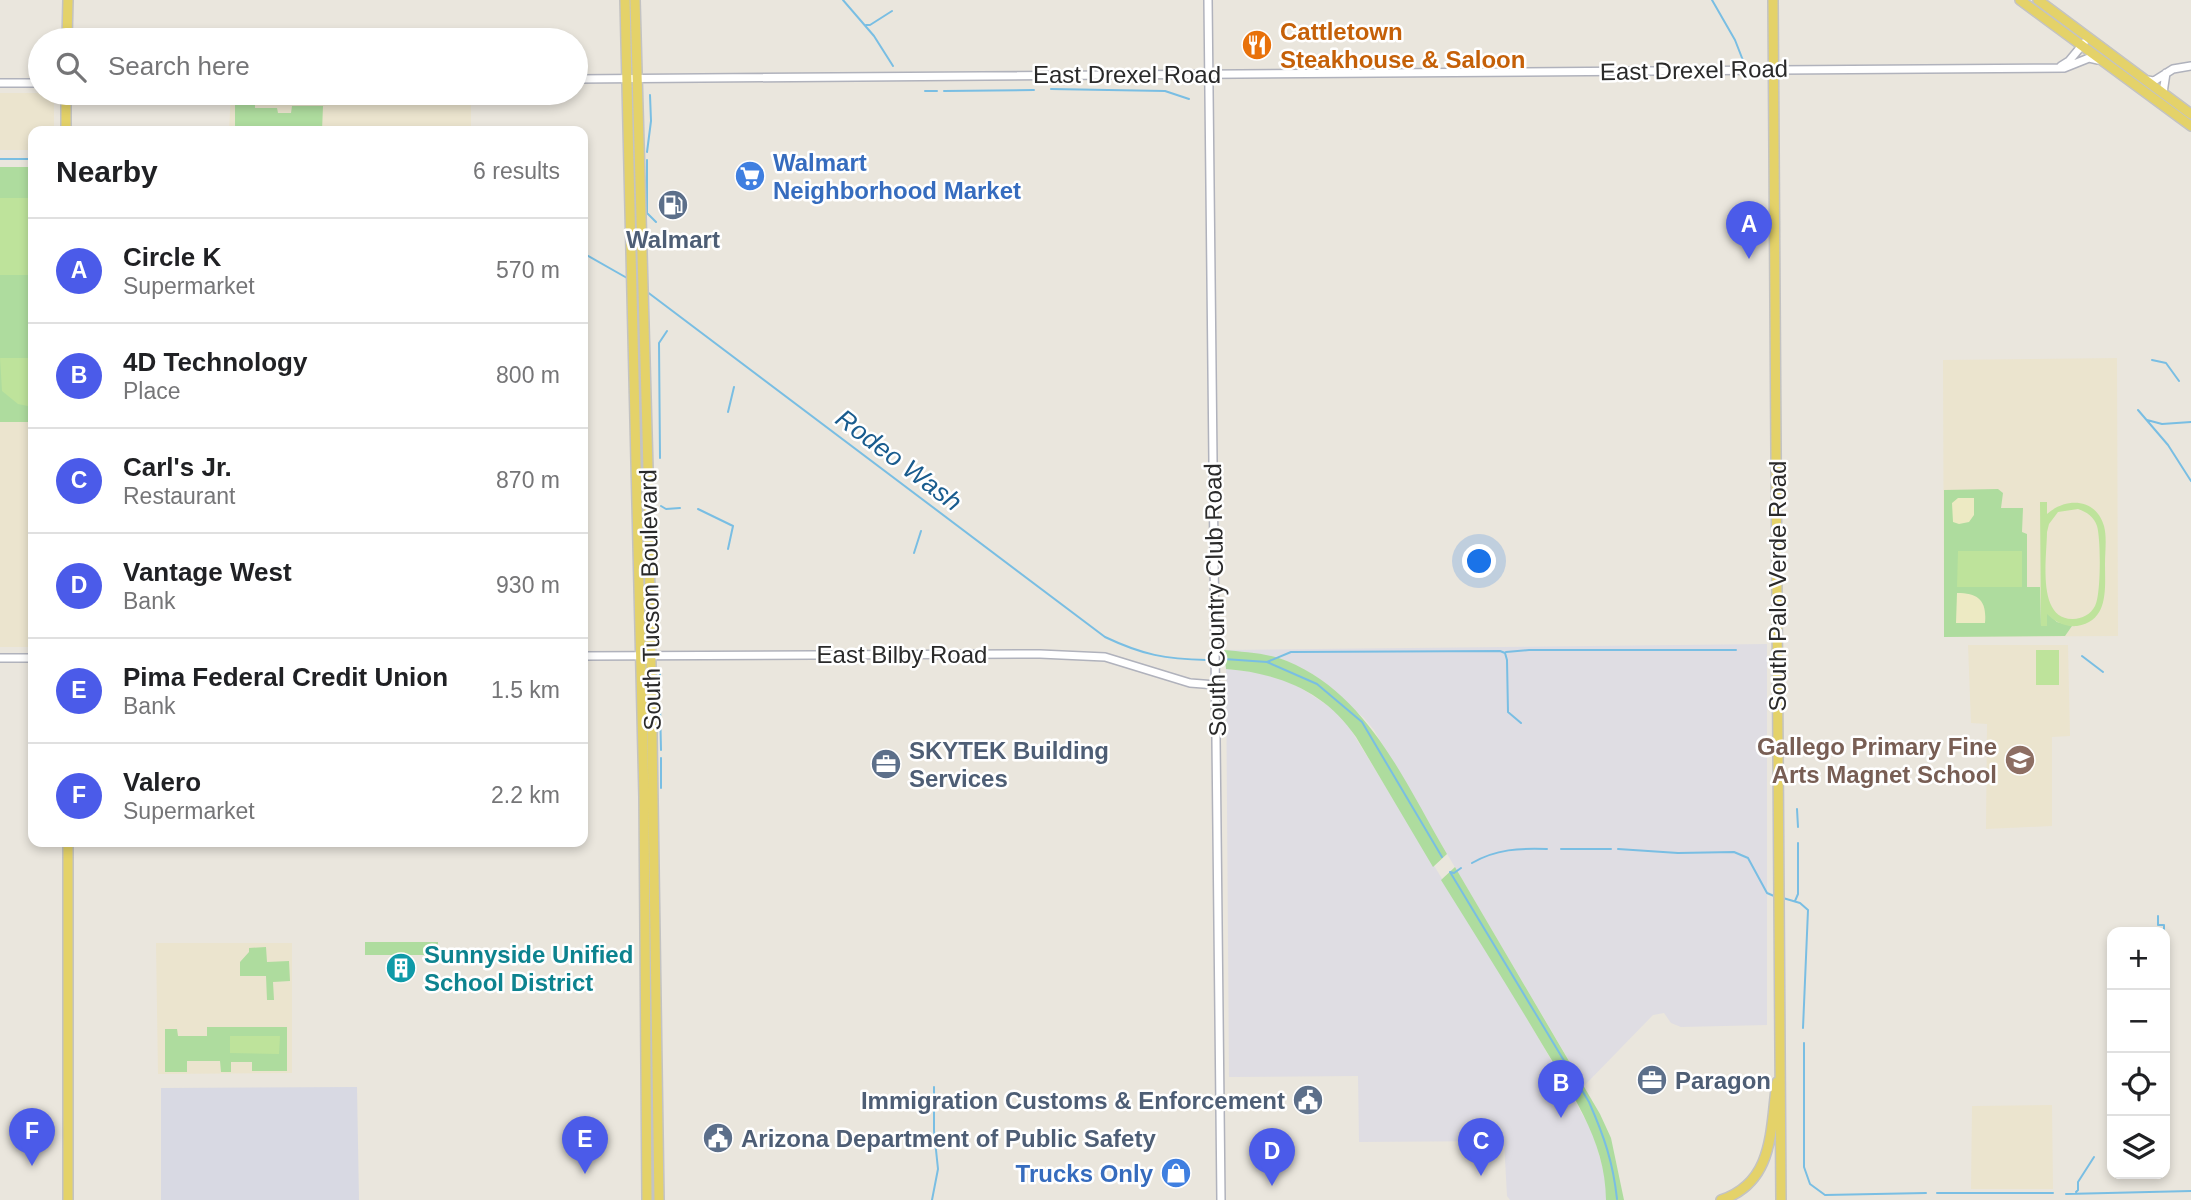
<!DOCTYPE html>
<html lang="en">
<head>
<meta charset="utf-8">
<style>
	body { margin:0; font-family:Arial,sans-serif; background:#f6f6f6; color:#202124 }
	.controls { position:absolute; right:21px; bottom:21px; display:grid; overflow:hidden; border-radius:14px; box-shadow:0 4px 10px #0003 }
	.controls button { width:63px; height:63px; display:grid; place-items:center; padding:0; border:0; border-bottom:2px solid #e0e0e0; background:#fff; color:#202124; font:35px sans-serif }
	.you { position:absolute; left:1480px; top:562px; width:24px; height:24px; margin:-18px; border:5px solid #fff; border-radius:50%; background:#1a73e8; box-shadow:0 0 0 10px #1a73e833 }
	.badge { display:grid; place-items:center; width:46px; height:46px; border-radius:50%; background:#4b5be9; color:#fff; font-size:23px; font-weight:700 }
	.pin { position:absolute; translate:-50% -58px; filter:drop-shadow(0 2px 4px #0008) }
	.pin::after { content:''; position:absolute; top:37px; width:24px; height:21px; background:inherit; clip-path:polygon(0 0,100% 0,50% 100%) }
	.list { margin:0; padding:0; list-style:none }
	h2 { display:flex; justify-content:space-between; align-items:center; height:91px; margin:0; padding:0 28px; font-size:30px }
	h2 small { font-size:23px; font-weight:400; color:#757577 }
	.list li { display:grid; grid-template-columns:46px 1fr auto; gap:21px; align-items:center; box-sizing:border-box; height:105px; padding:0 28px; border-top:2px solid #e0e0e0 }
	.list b { display:block; font-size:26px; white-space:nowrap }
	.list p { margin:0; font-size:23px; white-space:nowrap; color:#757577 }
	.list em { font-size:23px; font-style:normal; color:#757577 }
	.icon { flex:none; width:38px; height:38px; fill:none; stroke:currentColor; stroke-width:2; stroke-linecap:round; stroke-linejoin:round }
	.map { position:relative; flex:none; width:2191px; height:1200px; overflow:hidden }
	.search { position:absolute; background:#fff; box-shadow:0 4px 10px #0003; left:28px; top:28px; width:560px; height:77px; display:flex; align-items:center; gap:18px; box-sizing:border-box; padding:0 24px; border-radius:38px; color:#757577; font-size:26px }
	.panel { position:absolute; background:#fff; box-shadow:0 4px 10px #0003; left:28px; top:126px; width:560px; height:721px; border-radius:14px }
	.map>svg:first-child { display:block }
</style>
</head>
<body>
<div class="map">
<svg width="2191" height="1200" viewBox="0 0 2191 1200">
	<rect width="100%" height="100%" fill="#eae6dd"/>
	<path fill="#dfdde3" d="M1767,644V1025L1681,1027L1671,1023L1664,1013L1653,1015L1584,1086L1374,730L1364,718L1314,675L1285,660L1224,650Z
		M1226,669L1257,672L1295,684L1333,709L1346,722L1517,1001L1592,1131L1606,1178V1200H1510L1507,1196L1504,1141L1359,1142L1358,1076L1229,1077Z"/>
	<path fill="#ebe4ce" d="M0,93H54V131H33V150H0Z
		M231,93H471V131H229Z
		M2117,358L2118,636L1944,637L1943,360Z
		M0,422H33V647H0Z
		M1968,645H2068L2070,736L2052,737V826L1986,829L1987,724L1971,723Z
		M156,943H292V1073L158,1074Z
		M2052,1105L2053,1189H1971L1972,1106Z"/>
	<path fill="#d8d9e3" d="M357,1087L359,1200H161V1088Z"/>
	<path fill="#aedc9e" d="M235,93H255V108H277L278,113H291L292,106H323L322,131H235Z
		M0,167H33V422H0Z
		M1998,489L2003,493L2001,508H2023L2022,532L2027,534V587H2040L2041,626L2047,613L2057,622L2072,626L2065,636L1944,637V490Z
		M1224,650C1244,652 1268,653 1287,661C1369,695 1405,783 1447,854L1433,867L1356,737C1326,692 1279,673 1226,669Z
		M1455,867L1600,1114L1611,1138L1624,1200H1606C1606,1139 1569,1090 1539,1039C1507,985 1474,933 1441,880Z
		M365,942H438V955H365Z
		M266,947L267,962L289,961L290,981L273,982L274,1000H267L266,976H240V962L249,952V948Z
		M207,1027H287V1071H252V1062H231V1072H221L220,1061H187V1072H165V1029H177L178,1036H207Z"/>
	<path fill="#edeac3" d="M1958,498H1974V515L1969,522L1959,524L1953,522L1952,503Z
		M1957,593C1979,593 1987,601 1985,623H1956Z"/>
	<path fill="#bee39b" fill-rule="evenodd" d="M0,198H31V275H0Z
		M0,358H33V407L18,404L2,391Z
		M2040,502H2047V514C2066,497 2096,498 2104,526C2107,537 2105,552 2105,564C2105,589 2109,621 2077,626C2065,627 2055,622 2047,614V626H2041ZM2078,509C2087,512 2094,517 2097,526C2101,539 2101,596 2095,606C2091,614 2082,619 2073,619C2036,620 2047,556 2047,532L2049,524L2058,512Z
		M1958,551H2022V587H1957Z
		M2036,650H2059V685H2036Z
		M230,1036H280L279,1054L230,1053Z"/>
	<g fill="none" stroke-linecap="round" stroke-linejoin="round">
		<path stroke="#79bee3" stroke-width="2" d="M843,0L874,36L893,66
			M1712,0L1735,40L1744,63
			M866,25H870L892,11
			M1051,89L1165,91L1189,99
			M925,91H937
			M944,91L1034,90
			M647,152L651,121L650,95
			M0,159H33
			M647,160V213L656,222
			M669,239L675,246
			M583,253L627,278
			M646,291L1105,637C1143,655 1165,659 1207,660
			M2152,360L2166,363L2179,381
			M2138,410L2168,445L2191,481
			M728,412L734,387
			M2147,420L2162,424L2191,422
			M660,458L659,343L667,331
			M661,506L666,509L680,508
			M698,509L733,526L728,549
			M914,553L921,531
			M1506,652L1529,650H1736
			M2082,656L2103,672
			M1224,659L1267,662L1317,684L1362,722L1442,857
			M1267,662L1291,652L1500,651L1505,653L1507,660L1508,712L1521,723
			M660,669V697
			M660,705L661,750
			M661,758V788
			M1797,809L1798,827
			M1561,849H1611
			M1618,849L1678,853L1734,852L1748,858L1767,893L1774,896
			M1472,863C1496,849 1520,848 1547,849
			M1461,868L1454,873L1450,872L1589,1102C1604,1136 1613,1162 1617,1199
			M1783,898L1800,903L1808,910L1803,1028
			M1795,901L1798,894V843
			M2158,916V925H2163
			M2164,932V925
			M1804,1043V1167L1810,1184L1825,1195L1926,1193
			M2076,1192L2078,1190V1182L2094,1157
			M1937,1193H2053
			M2066,1194L2191,1191
			M932,1200L938,1169L934,1131V1087"/>
		<g stroke="#b0b2bc" stroke-width="10">
			<path id="minor" d="M1208,0L1221,1200
				M2061,66L2069,61L2084,43
				M576,79L2064,68L2089,58L2098,60
				M2147,80L2154,81L2173,69L2191,66
				M0,83H40
				M2163,93L2166,73
				M583,656L1040,654L1105,657L1190,683L1216,685
				M0,658H33"/>
		</g>
		<g stroke="#c3c3c3" stroke-width="12">
			<path id="major" d="M625,0L644,797L647,1200
				M635,0L648,469L659,1200
				M1773,0L1781,1200
				M2020,0L2191,126
				M2038,0L2191,114
				M67,40L68,0
				M66,93V131
				M68,842V1200
				M1721,1200C1775,1182 1770,1129 1777,1082"/>
		</g>
		<use href="#minor" stroke="#fff" stroke-width="7"/>
		<use href="#major" stroke="#e4d269" stroke-width="9"/>
	</g>
	<defs>
		<g id="restaurant-disc" transform="scale(1.575)"><circle r="9.5" fill="#e8710a" stroke="#fff"/><path d="M-5-6h1v4h1v-4h1v4h1v-4h1v5L-1.5 .5V6h-2V.5L-5-1ZM5-6V6H3V1.5H1.5Q1.5-4 5-6Z" fill="#fff"/></g>
		<g id="supermarket-disc" transform="scale(1.575)"><circle r="9.5" fill="#3f7fe0" stroke="#fff"/><path d="M-6-5.5h2.5l.6 2H6L4.5 2H-2.5L-4.4-4H-6ZM-1.5 3.2a1.3 1.3 0 1 0 .1 0ZM3 3.2a1.3 1.3 0 1 0 .1 0Z" fill="#fff"/></g>
		<g id="fuel-disc" transform="scale(1.575)"><circle r="9.5" fill="#5c6f8a" stroke="#fff"/><path d="M-5.5-6h7V0h2V4h1.3V-2.5L3-4.5l.8-.8L6-3V5H2.5V1h-1V6h-7ZM-4.2-4.7v3.2H.2V-4.7Z" fill="#fff"/></g>
		<g id="school-disc" transform="scale(1.575)"><circle r="9.5" fill="#8d6e63" stroke="#fff"/><path d="M0-5L7-2L0 1L-7-2ZM-4 1L0 2.5L4 1V4Q0 6-4 4Z" fill="#fff"/></g>
		<g id="office-disc" transform="scale(1.575)"><circle r="9.5" fill="#5c6f8a" stroke="#fff"/><path d="M-6-3h4V-5.5h4V-3h4V5H-6ZM-1-4.5V-3h2v-1.5ZM-6 0V1H6V0Z" fill="#fff"/></g>
		<g id="building-disc" transform="scale(1.575)"><circle r="9.5" fill="#0f9aa8" stroke="#fff"/><path d="M-4-6H4V6H1V3H-1V6H-4ZM-2.5-4.3h1.7v1.8h-1.7ZM.8-4.3h1.7v1.8H.8ZM-2.5-1h1.7V.8h-1.7ZM.8-1h1.7V.8H.8Z" fill="#fff"/></g>
		<g id="civic-disc" transform="scale(1.575)"><circle r="9.5" fill="#5c6f8a" stroke="#fff"/><path d="M-.6-6.5H3V-4.5H.6V-3L4-1V1h2V6H-6V1h2V-1L-.6-3ZM-1.2 2.5V6h2.4V2.5Z" fill="#fff"/></g>
		<g id="shop-disc" transform="scale(1.575)"><circle r="9.5" fill="#3f7fe0" stroke="#fff"/><path d="M-5-2.5h2.3a2.7 3.5 0 0 1 5.4 0H5L5.5 6h-11ZM-1.5-2.5h3a1.5 2.3 0 0 0-3 0Z" fill="#fff"/></g>
	</defs>
	<g fill-rule="evenodd">
		<use href="#restaurant-disc" x="1257" y="45"/>
		<use href="#supermarket-disc" x="750" y="176"/>
		<use href="#fuel-disc" x="673" y="205"/>
		<use href="#school-disc" x="2020" y="760"/>
		<use href="#office-disc" x="886" y="764"/>
		<use href="#building-disc" x="401" y="968"/>
		<use href="#office-disc" x="1652" y="1080"/>
		<use href="#civic-disc" x="1308" y="1100"/>
		<use href="#civic-disc" x="718" y="1138"/>
		<use href="#shop-disc" x="1176" y="1173"/>
	</g>
	<g text-anchor="middle" dominant-baseline="central" stroke-width="5" stroke-linejoin="round" paint-order="stroke">
		<g font-size="24" font-weight="bold" fill="#c56008" stroke="#fff" text-anchor="start">
			<text x="1280" y="31">Cattletown<tspan x="1280" dy="28">Steakhouse &amp; Saloon</tspan></text>
		</g>
		<g font-size="24" fill="#2a2a2a" stroke="#fff">
			<text transform="translate(1694 70) rotate(-1)">East Drexel Road</text>
			<text x="1127" y="74">East Drexel Road</text>
			<text transform="translate(1777 586) rotate(-90)">South Palo Verde Road</text>
			<text transform="translate(650 600) rotate(-91)">South Tucson Boulevard</text>
			<text transform="translate(1215 600) rotate(-91)">South Country Club Road</text>
			<text x="902" y="654">East Bilby Road</text>
		</g>
		<g font-size="24" font-weight="bold" fill="#366cbe" stroke="#fff" text-anchor="start">
			<text x="773" y="162">Walmart<tspan x="773" dy="28">Neighborhood Market</tspan></text>
			<text x="1153" y="1173" text-anchor="end">Trucks Only</text>
		</g>
		<g font-size="24" font-weight="bold" fill="#4e5e75" stroke="#fff" text-anchor="start">
			<text x="673" y="239" text-anchor="middle">Walmart</text>
			<text x="909" y="750">SKYTEK Building<tspan x="909" dy="28">Services</tspan></text>
			<text x="1675" y="1080">Paragon</text>
			<text x="1285" y="1100" text-anchor="end">Immigration Customs &amp; Enforcement</text>
			<text x="741" y="1138">Arizona Department of Public Safety</text>
		</g>
		<g font-size="24" font-weight="bold" fill="#785e54" stroke="#fff" text-anchor="end">
			<text x="1997" y="746">Gallego Primary Fine<tspan x="1997" dy="28">Arts Magnet School</tspan></text>
		</g>
		<g font-size="24" font-weight="bold" fill="#0d838f" stroke="#fff" text-anchor="start">
			<text x="424" y="954">Sunnyside Unified<tspan x="424" dy="28">School District</tspan></text>
		</g>
		<g font-size="26" font-style="italic" fill="#195c8e" stroke="#fff">
			<text transform="translate(899 460) rotate(37)">Rodeo Wash</text>
		</g>
	</g>
</svg>
<div class="controls">
<button>+</button>
<button>−</button>
<button><svg class="icon" aria-label="locate" viewBox="0 0 24 24"><circle cx="12" cy="12" r="6"/><path d="M12 2v4M12 18v4M2 12h4M18 12h4"/></svg></button>
<button><svg class="icon" aria-label="layers" viewBox="0 0 24 24"><path d="M12 4l9 5-9 5-9-5zM3 14l9 5 9-5"/></svg></button>
</div>
<div class="you"></div>
<div class="pin badge" style="left:1749px;top:259px">A</div>
<div class="pin badge" style="left:1561px;top:1118px">B</div>
<div class="pin badge" style="left:1481px;top:1176px">C</div>
<div class="pin badge" style="left:1272px;top:1186px">D</div>
<div class="pin badge" style="left:585px;top:1174px">E</div>
<div class="pin badge" style="left:32px;top:1166px">F</div>
<div class="search"><svg class="icon" aria-label="search" viewBox="0 0 24 24"><circle cx="10" cy="10" r="6"/><path d="M15 15l6 6"/></svg>Search here</div>
<section class="panel">
<h2>Nearby<small>6 results</small></h2>
<ul class="list">
<li><span class="badge">A</span><div><b>Circle K</b><p>Supermarket</p></div><em>570 m</em></li>
<li><span class="badge">B</span><div><b>4D Technology</b><p>Place</p></div><em>800 m</em></li>
<li><span class="badge">C</span><div><b>Carl's Jr.</b><p>Restaurant</p></div><em>870 m</em></li>
<li><span class="badge">D</span><div><b>Vantage West</b><p>Bank</p></div><em>930 m</em></li>
<li><span class="badge">E</span><div><b>Pima Federal Credit Union</b><p>Bank</p></div><em>1.5 km</em></li>
<li><span class="badge">F</span><div><b>Valero</b><p>Supermarket</p></div><em>2.2 km</em></li>
</ul>
</section>
</div>
</body>
</html>
